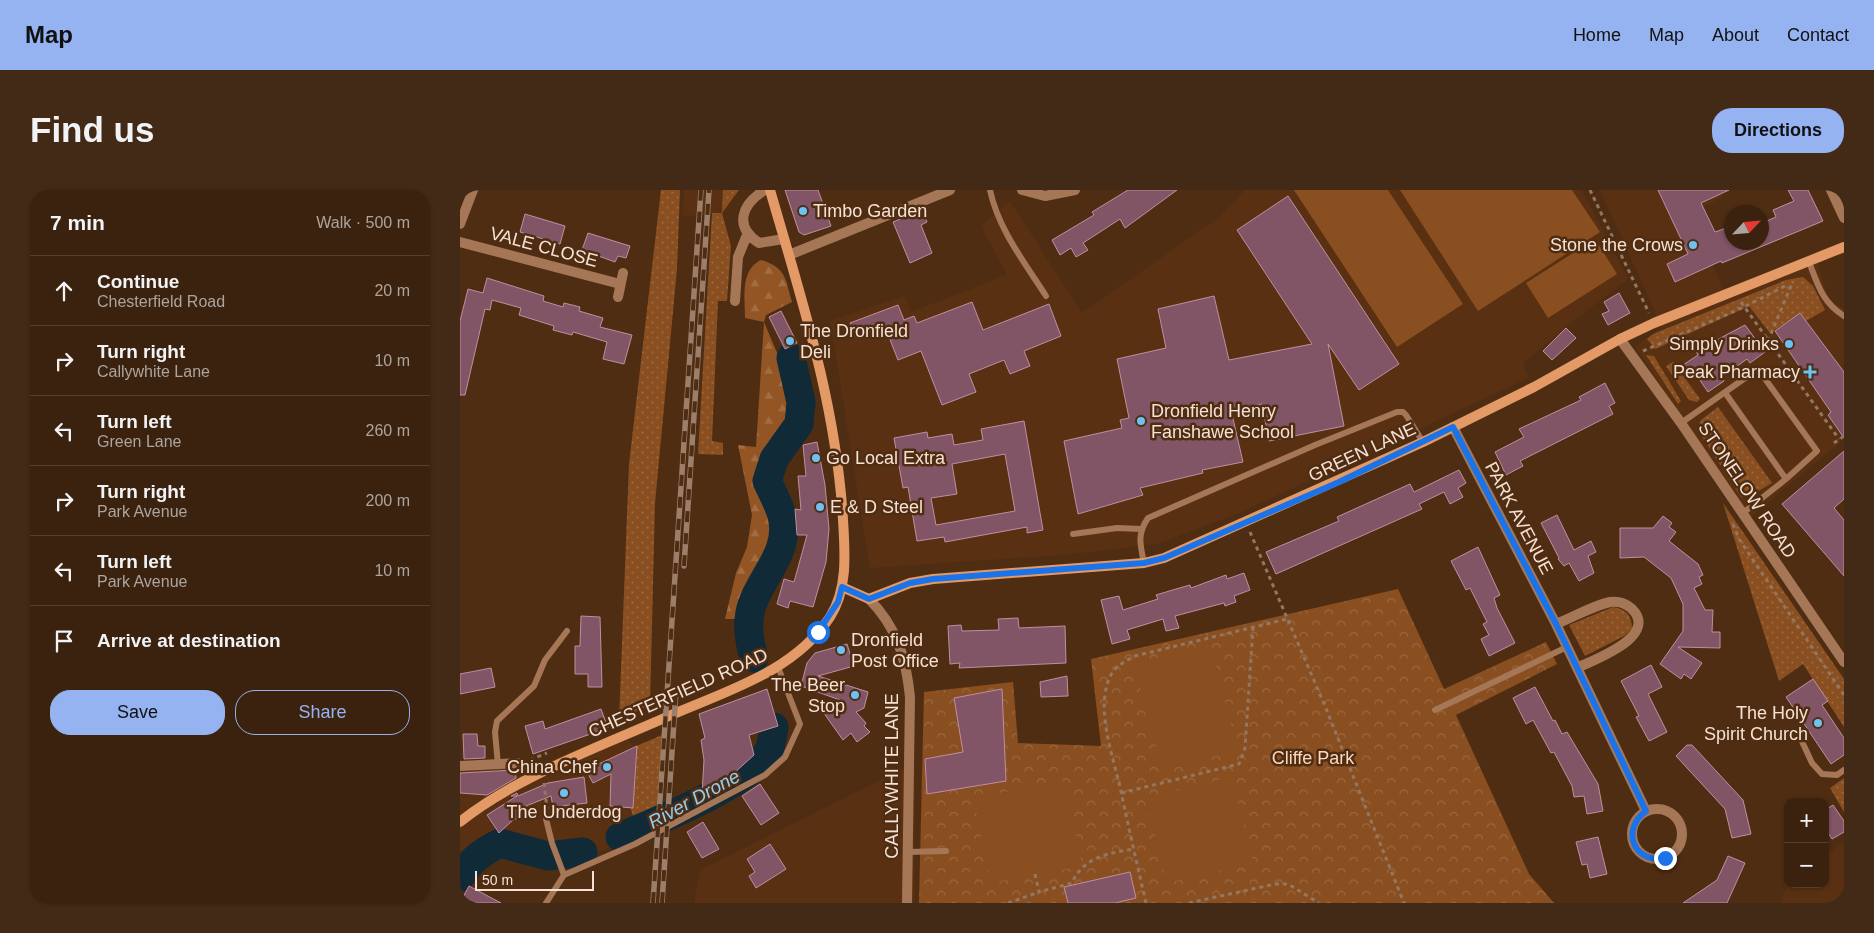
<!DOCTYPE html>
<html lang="en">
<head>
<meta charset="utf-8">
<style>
	body { margin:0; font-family:Helvetica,sans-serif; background:#422a17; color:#f1f3f6 }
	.controls { position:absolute; right:15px; bottom:15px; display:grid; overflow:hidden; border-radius:10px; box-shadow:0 1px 4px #0004 }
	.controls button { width:45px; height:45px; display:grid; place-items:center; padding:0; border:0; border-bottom:1px solid #543f2e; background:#3b220e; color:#f1f3f6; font:25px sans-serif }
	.compass { position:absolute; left:1264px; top:15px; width:45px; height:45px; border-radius:50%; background:#3b220e; box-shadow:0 1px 4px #0004; rotate:64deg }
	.scale { position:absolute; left:15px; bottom:12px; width:119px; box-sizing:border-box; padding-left:5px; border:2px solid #f7e1d2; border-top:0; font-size:14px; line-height:18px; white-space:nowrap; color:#f7e1d2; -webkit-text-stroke:4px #4f2d13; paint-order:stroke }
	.stop { position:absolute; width:15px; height:15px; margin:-11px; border:4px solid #1a73e8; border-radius:50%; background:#fff }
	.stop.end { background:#1a73e8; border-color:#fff; box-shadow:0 1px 5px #0008 }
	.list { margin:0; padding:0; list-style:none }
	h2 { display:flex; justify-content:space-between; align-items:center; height:65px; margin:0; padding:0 20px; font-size:21px }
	h2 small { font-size:16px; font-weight:400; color:#aca49e }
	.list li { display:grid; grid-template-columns:32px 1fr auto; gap:15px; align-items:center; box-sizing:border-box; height:70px; padding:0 20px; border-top:1px solid #543f2e }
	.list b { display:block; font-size:19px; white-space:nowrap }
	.list p { margin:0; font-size:16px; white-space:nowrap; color:#aca49e }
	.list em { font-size:16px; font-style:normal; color:#aca49e }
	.actions { display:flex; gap:10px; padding:15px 20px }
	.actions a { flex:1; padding:11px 0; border:1px solid #95b2f1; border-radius:20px; text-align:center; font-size:18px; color:#95b2f1 }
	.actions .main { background:#95b2f1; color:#111 }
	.icon { flex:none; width:28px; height:28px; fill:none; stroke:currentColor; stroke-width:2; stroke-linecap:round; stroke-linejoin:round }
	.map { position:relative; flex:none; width:1384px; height:713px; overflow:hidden; border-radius:20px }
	header { display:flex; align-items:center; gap:30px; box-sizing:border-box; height:70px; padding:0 25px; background:#95b2f1; color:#111 }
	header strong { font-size:24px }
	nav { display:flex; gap:28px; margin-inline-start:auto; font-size:18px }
	.intro { display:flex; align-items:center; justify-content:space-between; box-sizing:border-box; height:120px; padding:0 30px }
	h1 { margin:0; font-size:35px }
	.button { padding:12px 22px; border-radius:20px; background:#95b2f1; color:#111; font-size:18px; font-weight:700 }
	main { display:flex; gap:30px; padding:0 30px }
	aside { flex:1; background:#3b220e; border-radius:20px; box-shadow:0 1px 4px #0004 }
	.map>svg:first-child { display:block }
</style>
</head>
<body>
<header>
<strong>Map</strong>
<nav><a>Home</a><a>Map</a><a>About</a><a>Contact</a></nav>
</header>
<div class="intro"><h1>Find us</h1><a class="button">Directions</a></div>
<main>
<aside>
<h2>7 min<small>Walk · 500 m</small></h2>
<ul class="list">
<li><svg class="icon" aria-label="ahead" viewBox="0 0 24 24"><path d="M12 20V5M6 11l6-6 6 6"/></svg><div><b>Continue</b><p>Chesterfield Road</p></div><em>20 m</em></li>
<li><svg class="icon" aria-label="right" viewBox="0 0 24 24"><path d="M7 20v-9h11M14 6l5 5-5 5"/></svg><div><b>Turn right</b><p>Callywhite Lane</p></div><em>10 m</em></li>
<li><svg class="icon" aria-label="left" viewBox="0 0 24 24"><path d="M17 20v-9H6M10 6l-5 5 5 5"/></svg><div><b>Turn left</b><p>Green Lane</p></div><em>260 m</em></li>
<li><svg class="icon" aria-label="right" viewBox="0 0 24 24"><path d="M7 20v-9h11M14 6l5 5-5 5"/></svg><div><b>Turn right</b><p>Park Avenue</p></div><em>200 m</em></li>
<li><svg class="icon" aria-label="left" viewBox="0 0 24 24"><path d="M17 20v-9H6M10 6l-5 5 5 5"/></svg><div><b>Turn left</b><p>Park Avenue</p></div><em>10 m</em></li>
<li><svg class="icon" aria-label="arrive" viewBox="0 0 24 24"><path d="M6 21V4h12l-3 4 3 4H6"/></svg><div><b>Arrive at destination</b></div></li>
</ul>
<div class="actions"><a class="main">Save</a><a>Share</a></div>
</aside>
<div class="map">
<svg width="1384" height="713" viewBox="0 0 1384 713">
	<defs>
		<pattern id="grass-dots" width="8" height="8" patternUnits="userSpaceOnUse" patternTransform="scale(1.25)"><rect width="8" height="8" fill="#8a4f20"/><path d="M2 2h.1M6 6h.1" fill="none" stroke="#9b6840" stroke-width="1.8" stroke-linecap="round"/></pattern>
		<pattern id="forest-firs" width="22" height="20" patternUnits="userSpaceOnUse" patternTransform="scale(1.25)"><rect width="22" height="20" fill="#935524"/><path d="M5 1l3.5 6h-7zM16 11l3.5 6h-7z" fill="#a36d43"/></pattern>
		<pattern id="park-crowns" width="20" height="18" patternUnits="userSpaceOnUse" patternTransform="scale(1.25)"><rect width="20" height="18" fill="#8a4f20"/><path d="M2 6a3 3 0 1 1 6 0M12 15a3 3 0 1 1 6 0" fill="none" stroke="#9b6840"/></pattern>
	</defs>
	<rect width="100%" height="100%" fill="#4f2d13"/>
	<path fill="#593112" d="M224,0H265L263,24L222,26Z
		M785,0H1122L1168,89L1112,132L1063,173L1068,188L779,323L697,354L604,365L410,378L370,131L445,106L451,122L547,85L521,36L550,11L622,123L758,28Z
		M1140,0H1260L1263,7L1243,17L1253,38V75L1263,100L1357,72L1370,112L1384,119V249L1289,328L1175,157L1202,137Z
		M163,540L177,563L173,618H170L180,646L122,668L104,670L73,667L41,656L2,701L0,699V574L86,572Z
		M455,573L454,713H234L240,680Z
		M1384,653V713H1320L1328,694H1365V665Z"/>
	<path fill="url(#grass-dots)" d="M201,0H220L217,79L195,313L190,515L159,530L169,274Z
		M263,0H279L262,23L271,56L267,111H258L252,251L263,253V265L238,264L252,23H262Z
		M1343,87L1353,96L1365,120L1346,131L1340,123L1310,143L1289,116L1195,159L1187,149L1193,144L1326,90Z
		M1186,165L1194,166L1221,211L1218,214Z
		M1213,172L1240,209L1237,212L1229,210L1206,176Z
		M1258,217L1312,293L1288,307H1281L1237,239L1241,230Z
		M1263,313L1384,489V537L1343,474L1319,491Z
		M1153,417C1167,419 1172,426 1172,439L1164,446L1125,466L1109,435Z
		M202,545L195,638L180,646L170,617H173L177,563L174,557Z
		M1384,588V622L1370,598Z"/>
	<path fill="url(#forest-firs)" d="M301,70C327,78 325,89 332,112L306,125L304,132L320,170L331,168L341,212L339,234L314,269L307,291L322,326V349L316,371L304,390L301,429H265L276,383L287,357L292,325L278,255L296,257L304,132L285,128C285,107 280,80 301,70Z"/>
	<path fill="url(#park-crowns)" d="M938,399L984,499L1086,452L1097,474L996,525L1069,684L1094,713H459L464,502L553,492L558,553L641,556L631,469Z"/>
	<path fill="#8a4f20" d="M834,0H928L1003,114L937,157Z
		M940,0H1112L1140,42L1018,121Z
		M1135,49L1157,84L1088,128L1066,93Z
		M750,454L778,560L702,580L674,474Z
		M772,587L793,672L707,693L686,608Z
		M606,591L622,676L530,693L514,608Z"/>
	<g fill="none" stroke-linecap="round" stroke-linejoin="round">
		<path stroke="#102a38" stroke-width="29" d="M294,468C289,451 286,432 292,415C302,385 331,361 322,326C319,314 312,302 307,291L314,269L339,234L341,212L331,168
			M160,647C194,632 294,593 309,560C312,553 313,544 314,537
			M0,687C11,670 22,662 40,653L88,666L123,662"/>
	</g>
	<path fill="#815565" stroke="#bf8fa0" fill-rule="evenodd" d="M325,0H358L371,36L344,45L339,42Z
		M668,0H717L665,38L660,29L623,53L628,60L616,67L611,58L600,65L592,50L634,25L632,22Z
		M1198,0H1269L1241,13L1255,42L1272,36V52H1302V33L1316,27L1313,20L1334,11L1328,0H1348L1363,31L1262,73L1261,71L1215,92L1207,74L1228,64Z
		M828,6L939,174L899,200L868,154L884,236L809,251L802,214L771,220L783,272L742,280L743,283L680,298L683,305L618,324L604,251L662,238L660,230L669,228L657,169L706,158L698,119L754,106L769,170L852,154L777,40Z
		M462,20L467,32L461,35L472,63L450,73L433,32Z
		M65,24L105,36L100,54L60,42Z
		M128,43L170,56L166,68L158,66L155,72L122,60Z
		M27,88L84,106L83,111L103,117L104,113L120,117L119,121L143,128L140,137L172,145L164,174L143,169L147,152L113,142L112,145L93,140L94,136L59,125L61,118L32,110L30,120L25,119L5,205H0V131L8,99L23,103Z
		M1159,103L1170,123L1148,135L1142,124L1149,121L1144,112Z
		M512,112L523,140L589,114L601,146L564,161L570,176L550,184L544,170L509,184L516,202L482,215L461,161L438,170L425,137L396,148L390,133L438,115L444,130L454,126L457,133Z
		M321,121L337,153L325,159L309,127Z
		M1340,123L1384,182V248L1368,225L1371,222L1315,141Z
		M1285,135L1305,162L1290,173L1287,169L1262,187L1264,191L1248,202L1237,186L1233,189L1223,175L1238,165L1236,161Z
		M1106,138L1116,148L1092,170L1083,161Z
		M1145,193L1155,213L1149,216L1153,224L1060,271L1063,276L1046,285L1035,262L1064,247L1059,239L1121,210L1119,207Z
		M564,231L583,340L567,343V337L485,352L484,347L457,351L448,297L443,298L434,248L467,242L468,248L492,244L494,255L523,250L521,239ZM545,264L555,321L476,335L471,308L497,304L492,274Z
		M357,252L365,295L369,339L366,372L353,417L330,411L328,418L317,414L324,389L334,392L347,345H337L335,319L341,320L338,286H346L343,255Z
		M1384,261V309L1374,318L1384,330V386L1322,314Z
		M999,280L1006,293L998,298L1003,307L990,314L984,302L959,314L962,319L816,384L806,362L879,331L877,327L950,294L954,302Z
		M1097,325L1114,360L1131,351L1136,362L1128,366L1134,383L1119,391L1109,373L1104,376L1098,369L1099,368L1081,333Z
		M1203,326L1212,333L1209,337L1216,342L1209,351L1238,374L1243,385L1239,387L1242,394L1234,398L1245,420H1253L1252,442H1260V458L1218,457L1242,473L1231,489L1224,484L1221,489L1200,474L1223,441V414L1211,388L1184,367L1160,368V338H1193Z
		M1018,357L1040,405L1034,408L1037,418L1055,453L1029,466L1021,449L1029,445L1023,434L1027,432L1010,398L1006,400L991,371Z
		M784,383L790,400L774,406L776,412L765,416L764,413L715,426L719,438L706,441L703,429L667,440L670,449L652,454L641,410L659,406L663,420L698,409L696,405L716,399L730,395L731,398L766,385L767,389Z
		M121,426L140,427L142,497H128V484H115V456H120Z
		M558,428L559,438L605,436L606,473L499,478L500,473L490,474L488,436L501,435L502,441L539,440L538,429Z
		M387,454L394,476L358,486L408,502L404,518L396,522L406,533L404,536L410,542L397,552L391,543L383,550L363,522L380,510L341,496L347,473L355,463Z
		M1191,475L1202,497L1188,504L1207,542L1189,551L1176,527L1179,526L1161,491Z
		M31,478L35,497L0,504V484Z
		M607,486L608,506L581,507L580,492Z
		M1353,489L1368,511L1362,515L1384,548V565L1371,574L1326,507Z
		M1075,497L1093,531L1095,530L1102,544L1107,542L1138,594L1143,621L1127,624L1124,606L1114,607L1112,596L1094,562L1091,563L1073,530L1066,534L1053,508Z
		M307,499L318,536L289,545L294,565L273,584L242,604L244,570L241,550L245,548L239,524Z
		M542,499L546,591L467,604L465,569L503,562L494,508Z
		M141,519L148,538L73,564L65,536L83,531L85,539Z
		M3,544H17L18,556H25V568L4,569Z
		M1227,555H1232L1283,610L1291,644L1272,648L1265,619L1216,566Z
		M177,556L173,618L150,616L151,584L133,593L126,580Z
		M55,580L56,588L27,605L0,603V583Z
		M124,587L127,613L93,617L91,606L66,616L69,624L53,630L39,643L27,625L57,606H51L57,603L58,606L88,593Z
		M300,594L319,623L301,635L282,606Z
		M1373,615L1384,631V642L1372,649L1365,638V620Z
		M243,632L259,659L242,668L227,642Z
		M1138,647L1147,684L1130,688L1127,674L1122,675L1116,652Z
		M310,654L326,679L296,698L289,686L295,682L287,669Z
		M1268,666L1285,673L1267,713H1223L1257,690Z
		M670,682L676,708L655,713H608L604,697Z
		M9,696L41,713H0Z"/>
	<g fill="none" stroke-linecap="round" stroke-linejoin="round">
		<path stroke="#947762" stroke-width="3" stroke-dasharray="4 4" stroke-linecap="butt" d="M1130,0L1189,123
			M1281,112L1379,249
			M1308,151L1333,91
			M1183,161L1284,117L1327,95
			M1374,253L1384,246
			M1273,334L1279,349L1384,505
			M790,342L865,516L944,713
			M70,570L87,563
			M84,593L87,619
			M661,603L779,574L785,558L793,437
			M575,684L579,702L612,693C623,667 649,663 674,659
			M548,713L579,702
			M686,713C677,674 668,635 660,597C653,568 638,523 647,495C651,479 661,473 675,466L827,429
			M729,713L815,694H828L859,713"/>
		<path stroke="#a57757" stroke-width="6" d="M530,0C538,39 565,73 586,106
			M1349,72C1358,95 1362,112 1384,126
			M1221,233L1298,179L1357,261L1326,289L1266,204
			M1283,323L1326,289
			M613,344L657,338L681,339
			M684,373C680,354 677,344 688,328L855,255L937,222H943L946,225L963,252
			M975,520L1107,457
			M1339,545L1352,573L1362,584L1377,585L1384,580
			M38,575L35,542L37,531L74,496L85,470L107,441
			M86,629L92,653L104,685
			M447,662L486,661
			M86,713L104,685L175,654L305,585L325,567L340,534L318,477"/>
		<path stroke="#a57757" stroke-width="10" d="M305,0C282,14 273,36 299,53L324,49
			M562,0L585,6L615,0
			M1371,0L1384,28
			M0,34L13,0
			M0,52L160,94
			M329,65L490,0
			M158,107L163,83
			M275,111L278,67L287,45
			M1160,149L1221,233L1384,472
			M993,237L1096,434L1186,621
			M409,409C437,437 446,468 450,507L447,713
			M1096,434C1114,427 1132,416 1150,412C1157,411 1165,413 1171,418C1201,446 1133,470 1117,478
			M0,576L60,573
			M1172 644a25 25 0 1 1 50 0a25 25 0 1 1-50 0Z"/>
		<path stroke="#e39a66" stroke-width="10" d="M382,397L409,409L450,393L473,389L684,373L704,368L963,252L1074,197L1160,149L1194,133L1384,57
			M0,632C55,587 144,555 209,526C266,501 334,482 370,427C388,399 385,363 383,330C376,214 342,111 310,0"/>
		<g stroke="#9c7f6a" stroke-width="5.5">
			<path id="rail" d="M224,376L249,0
				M193,713L241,0
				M202,713L216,501"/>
		</g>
		<use href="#rail" stroke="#4f2d13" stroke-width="4" stroke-dasharray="11" stroke-linecap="butt"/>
	</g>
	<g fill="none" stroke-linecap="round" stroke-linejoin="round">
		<path stroke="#1a73e8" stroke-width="6" d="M358,442L378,412L382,397L409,409L450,393L473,389L684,373L704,368L879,292L993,237L1096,434L1186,621C1160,640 1174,674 1205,668"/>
	</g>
	<g fill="#6dc2f3" stroke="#4f2d13" stroke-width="2">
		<circle cx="343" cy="21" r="5"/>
		<circle cx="1233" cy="55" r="5"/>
		<circle cx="330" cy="151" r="5"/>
		<circle cx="1329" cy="154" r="5"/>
		<path d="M1347.5 174.5h5v5h5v5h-5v5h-5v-5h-5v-5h5z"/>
		<circle cx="681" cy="231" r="5"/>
		<circle cx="356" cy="268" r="5"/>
		<circle cx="360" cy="317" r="5"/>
		<circle cx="381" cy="460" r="5"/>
		<circle cx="395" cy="505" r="5"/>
		<circle cx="1358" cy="533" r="5"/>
		<circle cx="147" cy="577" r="5"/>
		<circle cx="104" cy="603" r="5"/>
	</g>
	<g text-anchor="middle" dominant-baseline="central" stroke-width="5" stroke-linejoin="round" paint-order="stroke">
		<g font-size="18" fill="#f7e1d2" stroke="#4f2d13" text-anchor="start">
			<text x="353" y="21">Timbo Garden</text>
			<text x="1223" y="55" text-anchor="end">Stone the Crows</text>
			<text x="340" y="141">The Dronfield<tspan x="340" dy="21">Deli</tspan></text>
			<text x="1319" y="154" text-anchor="end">Simply Drinks</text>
			<text x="1340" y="182" text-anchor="end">Peak Pharmacy</text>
			<text x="691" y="221">Dronfield Henry<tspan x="691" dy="21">Fanshawe School</tspan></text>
			<text x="366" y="268">Go Local Extra</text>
			<text x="370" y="317">E &amp; D Steel</text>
			<text x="391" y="450">Dronfield<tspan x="391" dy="21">Post Office</tspan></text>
			<text x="385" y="495" text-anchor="end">The Beer<tspan x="385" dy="21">Stop</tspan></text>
			<text x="1348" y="523" text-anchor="end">The Holy<tspan x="1348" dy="21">Spirit Church</tspan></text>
			<text x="137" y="577" text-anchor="end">China Chef</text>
			<text x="104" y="622" text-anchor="middle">The Underdog</text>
		</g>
		<g font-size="18" fill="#f7e1d2" stroke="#4f2d13">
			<text transform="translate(84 57) rotate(15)">VALE CLOSE</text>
			<text transform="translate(902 262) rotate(-25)">GREEN LANE</text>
			<text transform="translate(1287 300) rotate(56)">STONELOW ROAD</text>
			<text transform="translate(1059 328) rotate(62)">PARK AVENUE</text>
			<text transform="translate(218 503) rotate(-24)">CHESTERFIELD ROAD</text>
			<text transform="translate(432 586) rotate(-90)">CALLYWHITE LANE</text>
		</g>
		<g font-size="18" fill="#fdd8bf" stroke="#4f2d13">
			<text x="853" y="568">Cliffe Park</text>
		</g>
		<g font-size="19" font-style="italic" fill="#91cef2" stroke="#4f2d13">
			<text transform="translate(234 609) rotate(-29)">River Drone</text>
		</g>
	</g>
</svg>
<div class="controls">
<button>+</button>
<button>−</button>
</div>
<svg class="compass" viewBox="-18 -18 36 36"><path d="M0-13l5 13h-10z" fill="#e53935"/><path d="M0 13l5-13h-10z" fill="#aca49e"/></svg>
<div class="scale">50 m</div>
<div class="stop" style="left:358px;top:442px"></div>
<div class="stop end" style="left:1205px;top:668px"></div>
</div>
</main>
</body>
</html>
